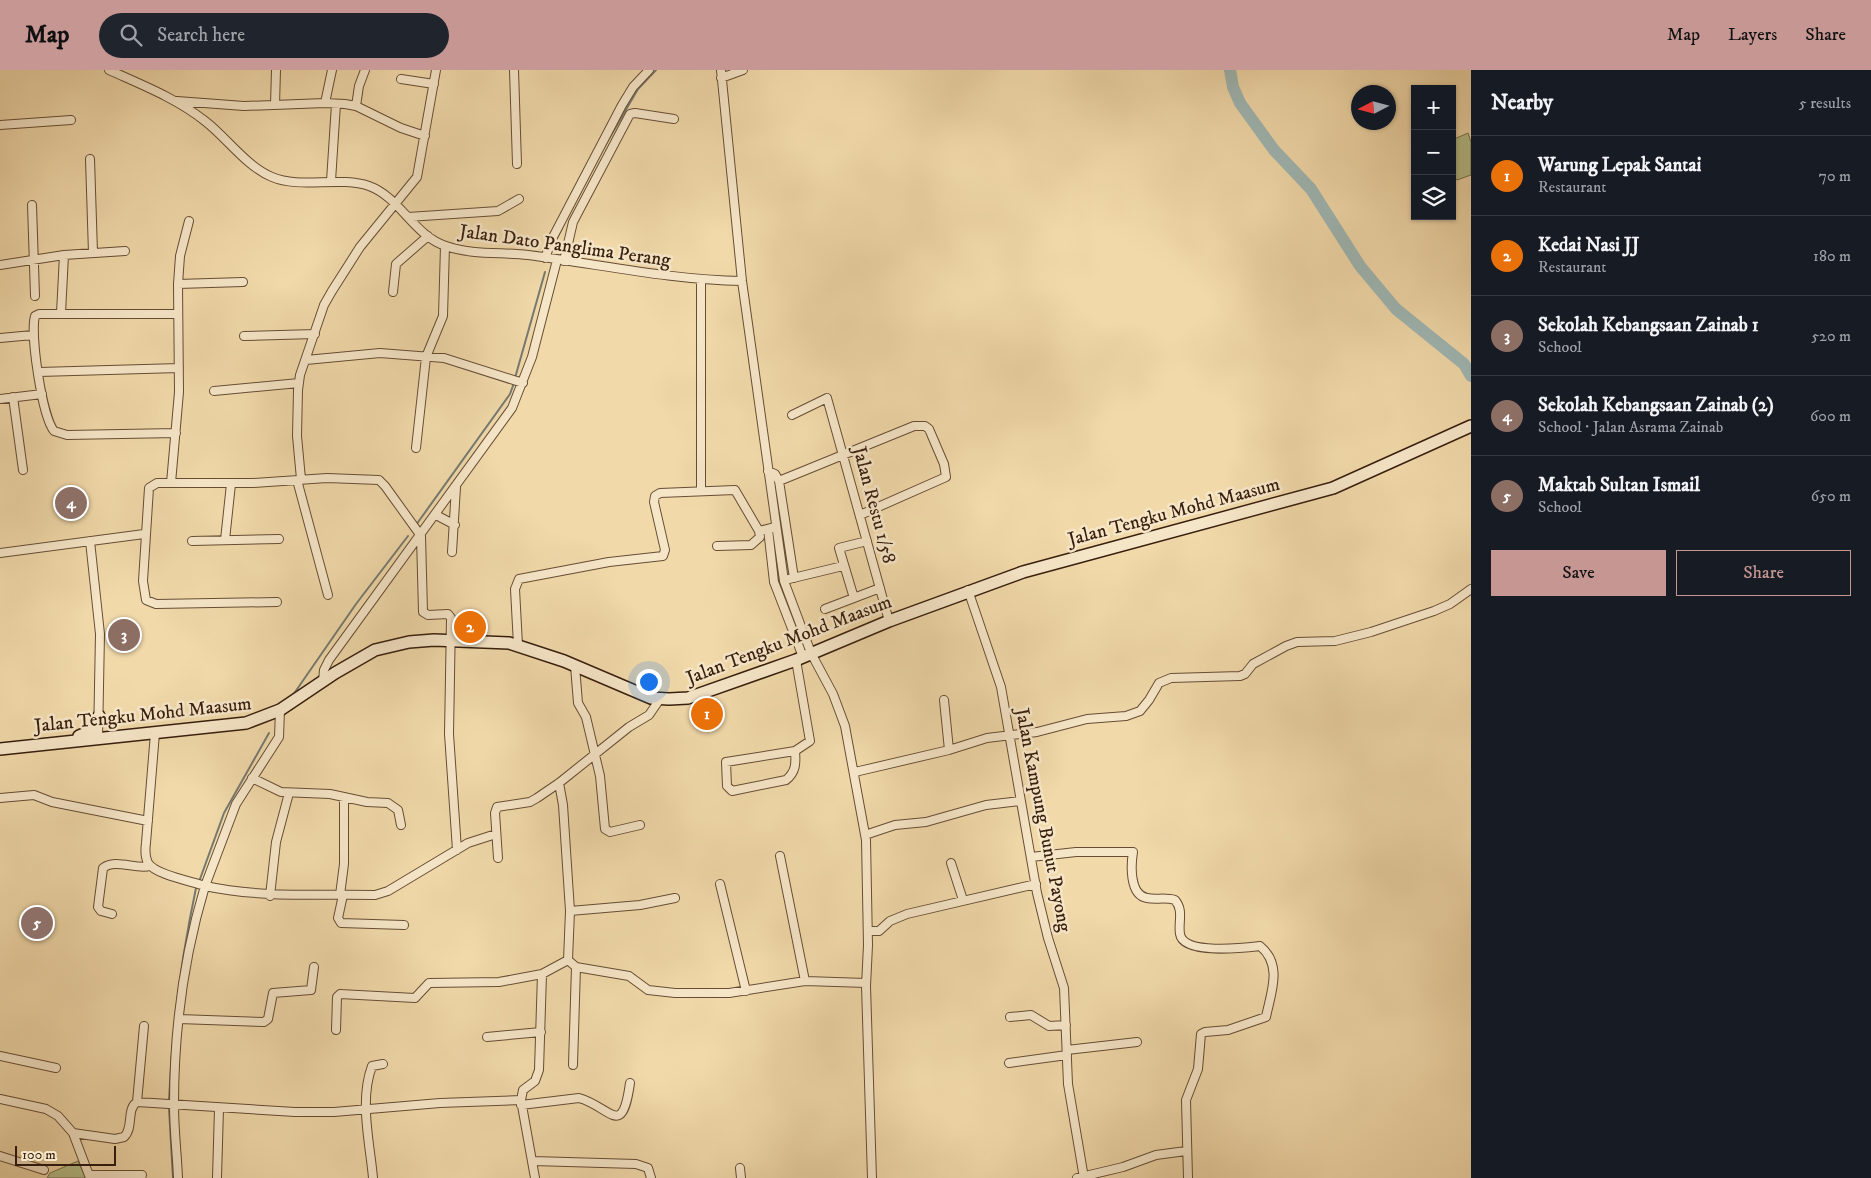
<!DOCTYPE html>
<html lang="en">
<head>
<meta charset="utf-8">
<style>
	body { margin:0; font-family:"IM FELL DW Pica",serif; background:#20242c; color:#f1f3f6 }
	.controls { position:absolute; right:15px; top:15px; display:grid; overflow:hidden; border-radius:0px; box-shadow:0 1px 4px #0004 }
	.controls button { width:45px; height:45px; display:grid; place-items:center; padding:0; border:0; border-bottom:1px solid #363941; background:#171b24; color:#f1f3f6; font:25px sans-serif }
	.compass { position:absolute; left:1351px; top:15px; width:45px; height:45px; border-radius:50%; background:#171b24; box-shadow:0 1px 4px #0004; rotate:264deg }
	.scale { position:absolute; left:15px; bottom:12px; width:101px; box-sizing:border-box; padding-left:5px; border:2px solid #371e0d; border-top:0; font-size:14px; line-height:18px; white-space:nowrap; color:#371e0d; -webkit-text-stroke:4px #f6e6c8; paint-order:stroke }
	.you { position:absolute; left:648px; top:611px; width:18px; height:18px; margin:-12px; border:4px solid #fff; border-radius:50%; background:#1a73e8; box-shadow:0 0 0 8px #1a73e833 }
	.badge { display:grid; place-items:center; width:32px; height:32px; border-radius:50%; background:#c59692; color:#fff; font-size:16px; font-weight:700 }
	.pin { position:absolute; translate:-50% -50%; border:2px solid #fff; box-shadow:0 1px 5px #0006 }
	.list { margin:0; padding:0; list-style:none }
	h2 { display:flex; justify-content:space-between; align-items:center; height:65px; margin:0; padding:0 20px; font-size:21px }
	h2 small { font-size:16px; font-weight:400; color:#9ea1a6 }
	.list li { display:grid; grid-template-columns:32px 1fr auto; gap:15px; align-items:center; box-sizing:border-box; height:80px; padding:0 20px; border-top:1px solid #363941 }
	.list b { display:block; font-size:19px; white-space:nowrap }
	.list p { margin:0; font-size:16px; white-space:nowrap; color:#9ea1a6 }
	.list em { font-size:16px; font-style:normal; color:#9ea1a6 }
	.actions { display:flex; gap:10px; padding:15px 20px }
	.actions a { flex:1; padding:11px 0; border:1px solid #c59692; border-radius:0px; text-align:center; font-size:18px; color:#c59692 }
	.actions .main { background:#c59692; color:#111 }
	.icon { flex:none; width:28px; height:28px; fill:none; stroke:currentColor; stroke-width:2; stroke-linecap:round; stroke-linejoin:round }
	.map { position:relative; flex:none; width:1471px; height:1108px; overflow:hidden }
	header { display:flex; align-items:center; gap:30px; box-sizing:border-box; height:70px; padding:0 25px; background:#c59692; color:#111 }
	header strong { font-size:24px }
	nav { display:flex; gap:28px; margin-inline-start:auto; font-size:18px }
	.search { width:350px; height:45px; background:#20242c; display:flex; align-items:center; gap:12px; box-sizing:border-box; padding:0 18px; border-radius:28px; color:#9ea1a6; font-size:19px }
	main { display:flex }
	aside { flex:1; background:#171b24 }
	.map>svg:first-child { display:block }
</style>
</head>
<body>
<header>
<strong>Map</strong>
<div class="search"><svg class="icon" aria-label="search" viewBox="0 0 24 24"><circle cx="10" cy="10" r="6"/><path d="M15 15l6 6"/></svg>Search here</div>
<nav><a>Map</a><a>Layers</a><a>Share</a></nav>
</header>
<main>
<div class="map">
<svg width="1471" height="1108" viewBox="0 0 1471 1108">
	<rect width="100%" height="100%" fill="#f1d9aa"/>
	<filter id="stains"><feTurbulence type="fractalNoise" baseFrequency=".004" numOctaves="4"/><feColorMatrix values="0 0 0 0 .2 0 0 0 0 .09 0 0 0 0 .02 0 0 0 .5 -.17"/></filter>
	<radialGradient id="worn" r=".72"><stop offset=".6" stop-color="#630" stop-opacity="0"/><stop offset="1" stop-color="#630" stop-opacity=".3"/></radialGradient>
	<path fill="#b7c08b" stroke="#776f4c" d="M1468,63L1471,72V105L1457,110L1452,105V70Z
		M78,1091L86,1108H47L50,1103Z"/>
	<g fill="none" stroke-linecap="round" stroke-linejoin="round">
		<path stroke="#757a71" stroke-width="2" d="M603,79L638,19L656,0
			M553,176L562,158
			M515,308L545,202
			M416,455L510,324L514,313
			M293,625L356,534L408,466
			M200,809L224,743L269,663
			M169,1030C172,958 181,889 196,818
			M169,1038L173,1108"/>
		<path stroke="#9fb7b4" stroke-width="12" d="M1230,0L1233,17L1240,33L1274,80L1311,119L1360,196L1396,239L1464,294L1471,306"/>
		<g stroke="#664d34" stroke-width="10">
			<path id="minor" d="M109,0C142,15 176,28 205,51C227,68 246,96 272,107C300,119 339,106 369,116C400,127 414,166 446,176C471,185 502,182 528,185C599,194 670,210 742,211
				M514,0L517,94
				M721,0L742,211L784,511L811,583L833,624L845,656L866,770L868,875L866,916L872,1108
				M721,8L743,0
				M401,9L434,14
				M177,31L244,36L325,33L345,34L356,36L401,58L425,66
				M325,33L332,0
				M275,35L276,0
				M356,36L359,16L365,0
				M0,55L71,50
				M90,89L93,183
				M331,111L336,34
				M32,135L35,226
				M408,147L498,141L519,129
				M545,188L553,167L622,35L633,17L649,0
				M564,191L573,152L630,44L635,43L674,49
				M0,195L64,185L125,181
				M178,214L243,212
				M393,222L396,194L428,166
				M61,243L64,185
				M244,266L315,264
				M0,268L33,265
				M306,290L380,283L444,288L523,313
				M39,302L179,298
				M214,321L299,313
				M13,327L23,400
				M0,329L42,324
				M792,345L827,328L889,551
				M176,363L67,365L54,361C42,346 30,265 35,246L39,244H177
				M416,378L426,287L443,246L445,176
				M768,401L775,404L779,411L794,508
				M301,409L297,366L298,320L300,305L324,235L332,221L360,177L417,107L436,0
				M297,410L328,525
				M779,411L914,356H925L929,359L944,394L946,407L860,445
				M171,413L179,322L178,214L180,186L189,151
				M701,420V210
				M436,445L455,455
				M768,459L774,512L803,587
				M225,470L231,414
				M90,471L100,564L98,669
				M192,471L279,469
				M717,476L751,475L760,467L759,461
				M452,482L456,417
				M0,483L144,464
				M789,509L843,496
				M968,520L1001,617L1037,823L1048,868L1064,918L1068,1014L1084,1108
				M854,528L839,478L867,471
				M277,532L156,534L146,530L143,511L149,418L157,413H253L327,408L379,410L385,416L421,466L423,542L428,545L448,544L451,548L449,664L457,780
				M825,539L880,518
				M518,575L515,519L519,509L609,492L663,486L665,480L654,432L655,426L660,423L735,420L759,461L775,457
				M575,596L578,633L586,647L600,706L605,759L610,762L640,755
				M323,611L324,600L329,590L512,338L532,287L557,190
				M944,630L949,680
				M155,663L146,773C145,780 145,787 148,793C156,805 191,811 205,816L236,734L279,667L280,640
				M795,681C796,693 796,702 786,710L732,721L727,716L726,692L795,681L810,671L796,590
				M855,702L949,680L987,668L1037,662L1087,649L1126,646L1140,641L1149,630L1159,613L1171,608L1240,606L1245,604L1253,594L1286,576L1297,572L1335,571L1371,562L1434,541L1450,534L1471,519
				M252,708L281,722L330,724L367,732L388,733L398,740L401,755
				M0,728L34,725L52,732L148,751
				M865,765L895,755L926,752L986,735L1020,731
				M780,786L805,911
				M1031,787L1076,782H1133C1131,794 1129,825 1147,828C1156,830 1165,827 1175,830C1184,841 1178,851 1180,864C1183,885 1243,878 1260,876C1283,895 1271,922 1266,947L1228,960L1205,962L1201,964L1198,999L1186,1030L1188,1108
				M498,788L495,743L497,737L530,732L537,728L559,713L629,657L649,645L660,629
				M951,793L963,830
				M720,814L746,921
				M340,825L344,794V727
				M343,825L338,848L341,853L404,855
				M270,826L276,772L289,723
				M570,841L640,835L675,828
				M112,844L101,841L98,837L103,798C115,788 136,800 150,796
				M868,861H879L890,851L907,844L1036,814
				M568,890L576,897L629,906L648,920L675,923H729L805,911L866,913
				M1010,947L1031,945L1049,956L1066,955
				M179,949L264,952L268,949L273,923L311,920L314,897
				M336,960L337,927L340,924L415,928L429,913L499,912L542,904
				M487,967L541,962
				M1067,980L1137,972
				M0,986L56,998
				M1009,993L1067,985
				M573,995L576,897
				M0,1029L46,1039L58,1046L73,1063L90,1108
				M137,1032L144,956
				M521,1035L579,1028C611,1037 622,1070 630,1013
				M73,1063L115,1069L124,1067C134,1058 126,1039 137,1032L295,1042H334L440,1033L521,1030
				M0,1086L44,1100
				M533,1091L636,1094L648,1098L651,1108
				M740,1098L741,1108
				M90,1105H142
				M178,1108C177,1084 174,1060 174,1035C174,962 184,886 205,816C261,828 317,824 375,825L388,821L468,773L496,764
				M217,1108L219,1038
				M373,1108C370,1073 359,1031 372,996L383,994
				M535,1108L521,1030L523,1020L535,1011L539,1000L542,904L568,890L570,841L563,735L559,713
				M1077,1108L1123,1097L1156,1085L1186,1081"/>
		</g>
		<g stroke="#371e0d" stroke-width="14">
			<path id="secondary" d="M79,666L91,661L99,646
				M0,679L246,653L280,640L335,603L375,580L409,572L434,570L509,573L564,591L651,628L669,629L688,628L796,590L889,551L1023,502L1333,418L1471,356"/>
		</g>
		<use href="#minor" stroke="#f6e6c8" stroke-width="8"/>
		<use href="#secondary" stroke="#f6e6c8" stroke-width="11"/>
	</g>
	<g text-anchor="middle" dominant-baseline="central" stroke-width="5" stroke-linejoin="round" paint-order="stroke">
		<g font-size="19" fill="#371e0d" stroke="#f6e6c8">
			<text transform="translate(565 176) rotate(8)">Jalan Dato Panglima Perang</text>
			<text transform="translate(874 435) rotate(75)">Jalan Restu 1/58</text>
			<text transform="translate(1174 442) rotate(-15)">Jalan Tengku Mohd Maasum</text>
			<text transform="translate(789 570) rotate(-21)">Jalan Tengku Mohd Maasum</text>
			<text transform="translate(143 645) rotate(-6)">Jalan Tengku Mohd Maasum</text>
			<text transform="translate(1043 750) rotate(79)">Jalan Kampung Bunut Payong</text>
		</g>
	</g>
	<rect width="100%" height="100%" filter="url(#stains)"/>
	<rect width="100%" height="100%" fill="url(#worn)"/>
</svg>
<div class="controls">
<button>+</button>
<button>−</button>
<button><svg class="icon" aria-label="layers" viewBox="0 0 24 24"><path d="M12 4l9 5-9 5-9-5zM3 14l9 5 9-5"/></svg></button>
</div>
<svg class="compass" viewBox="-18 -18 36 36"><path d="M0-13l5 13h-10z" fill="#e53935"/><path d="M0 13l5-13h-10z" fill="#9ea1a6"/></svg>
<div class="scale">100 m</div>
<div class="you"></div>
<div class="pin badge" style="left:707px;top:644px;background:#e8710a">1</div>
<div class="pin badge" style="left:470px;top:557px;background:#e8710a">2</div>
<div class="pin badge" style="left:124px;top:565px;background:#8d6e63">3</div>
<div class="pin badge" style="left:71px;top:433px;background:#8d6e63">4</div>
<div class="pin badge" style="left:37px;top:853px;background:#8d6e63">5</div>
</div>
<aside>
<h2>Nearby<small>5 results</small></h2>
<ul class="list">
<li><span class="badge" style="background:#e8710a">1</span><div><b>Warung Lepak Santai</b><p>Restaurant</p></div><em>70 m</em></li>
<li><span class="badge" style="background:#e8710a">2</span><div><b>Kedai Nasi JJ</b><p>Restaurant</p></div><em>180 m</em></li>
<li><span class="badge" style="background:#8d6e63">3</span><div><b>Sekolah Kebangsaan Zainab 1</b><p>School</p></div><em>520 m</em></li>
<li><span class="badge" style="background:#8d6e63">4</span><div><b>Sekolah Kebangsaan Zainab (2)</b><p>School · Jalan Asrama Zainab</p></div><em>600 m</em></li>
<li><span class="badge" style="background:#8d6e63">5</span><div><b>Maktab Sultan Ismail</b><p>School</p></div><em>650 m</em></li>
</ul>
<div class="actions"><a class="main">Save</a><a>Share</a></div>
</aside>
</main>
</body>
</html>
